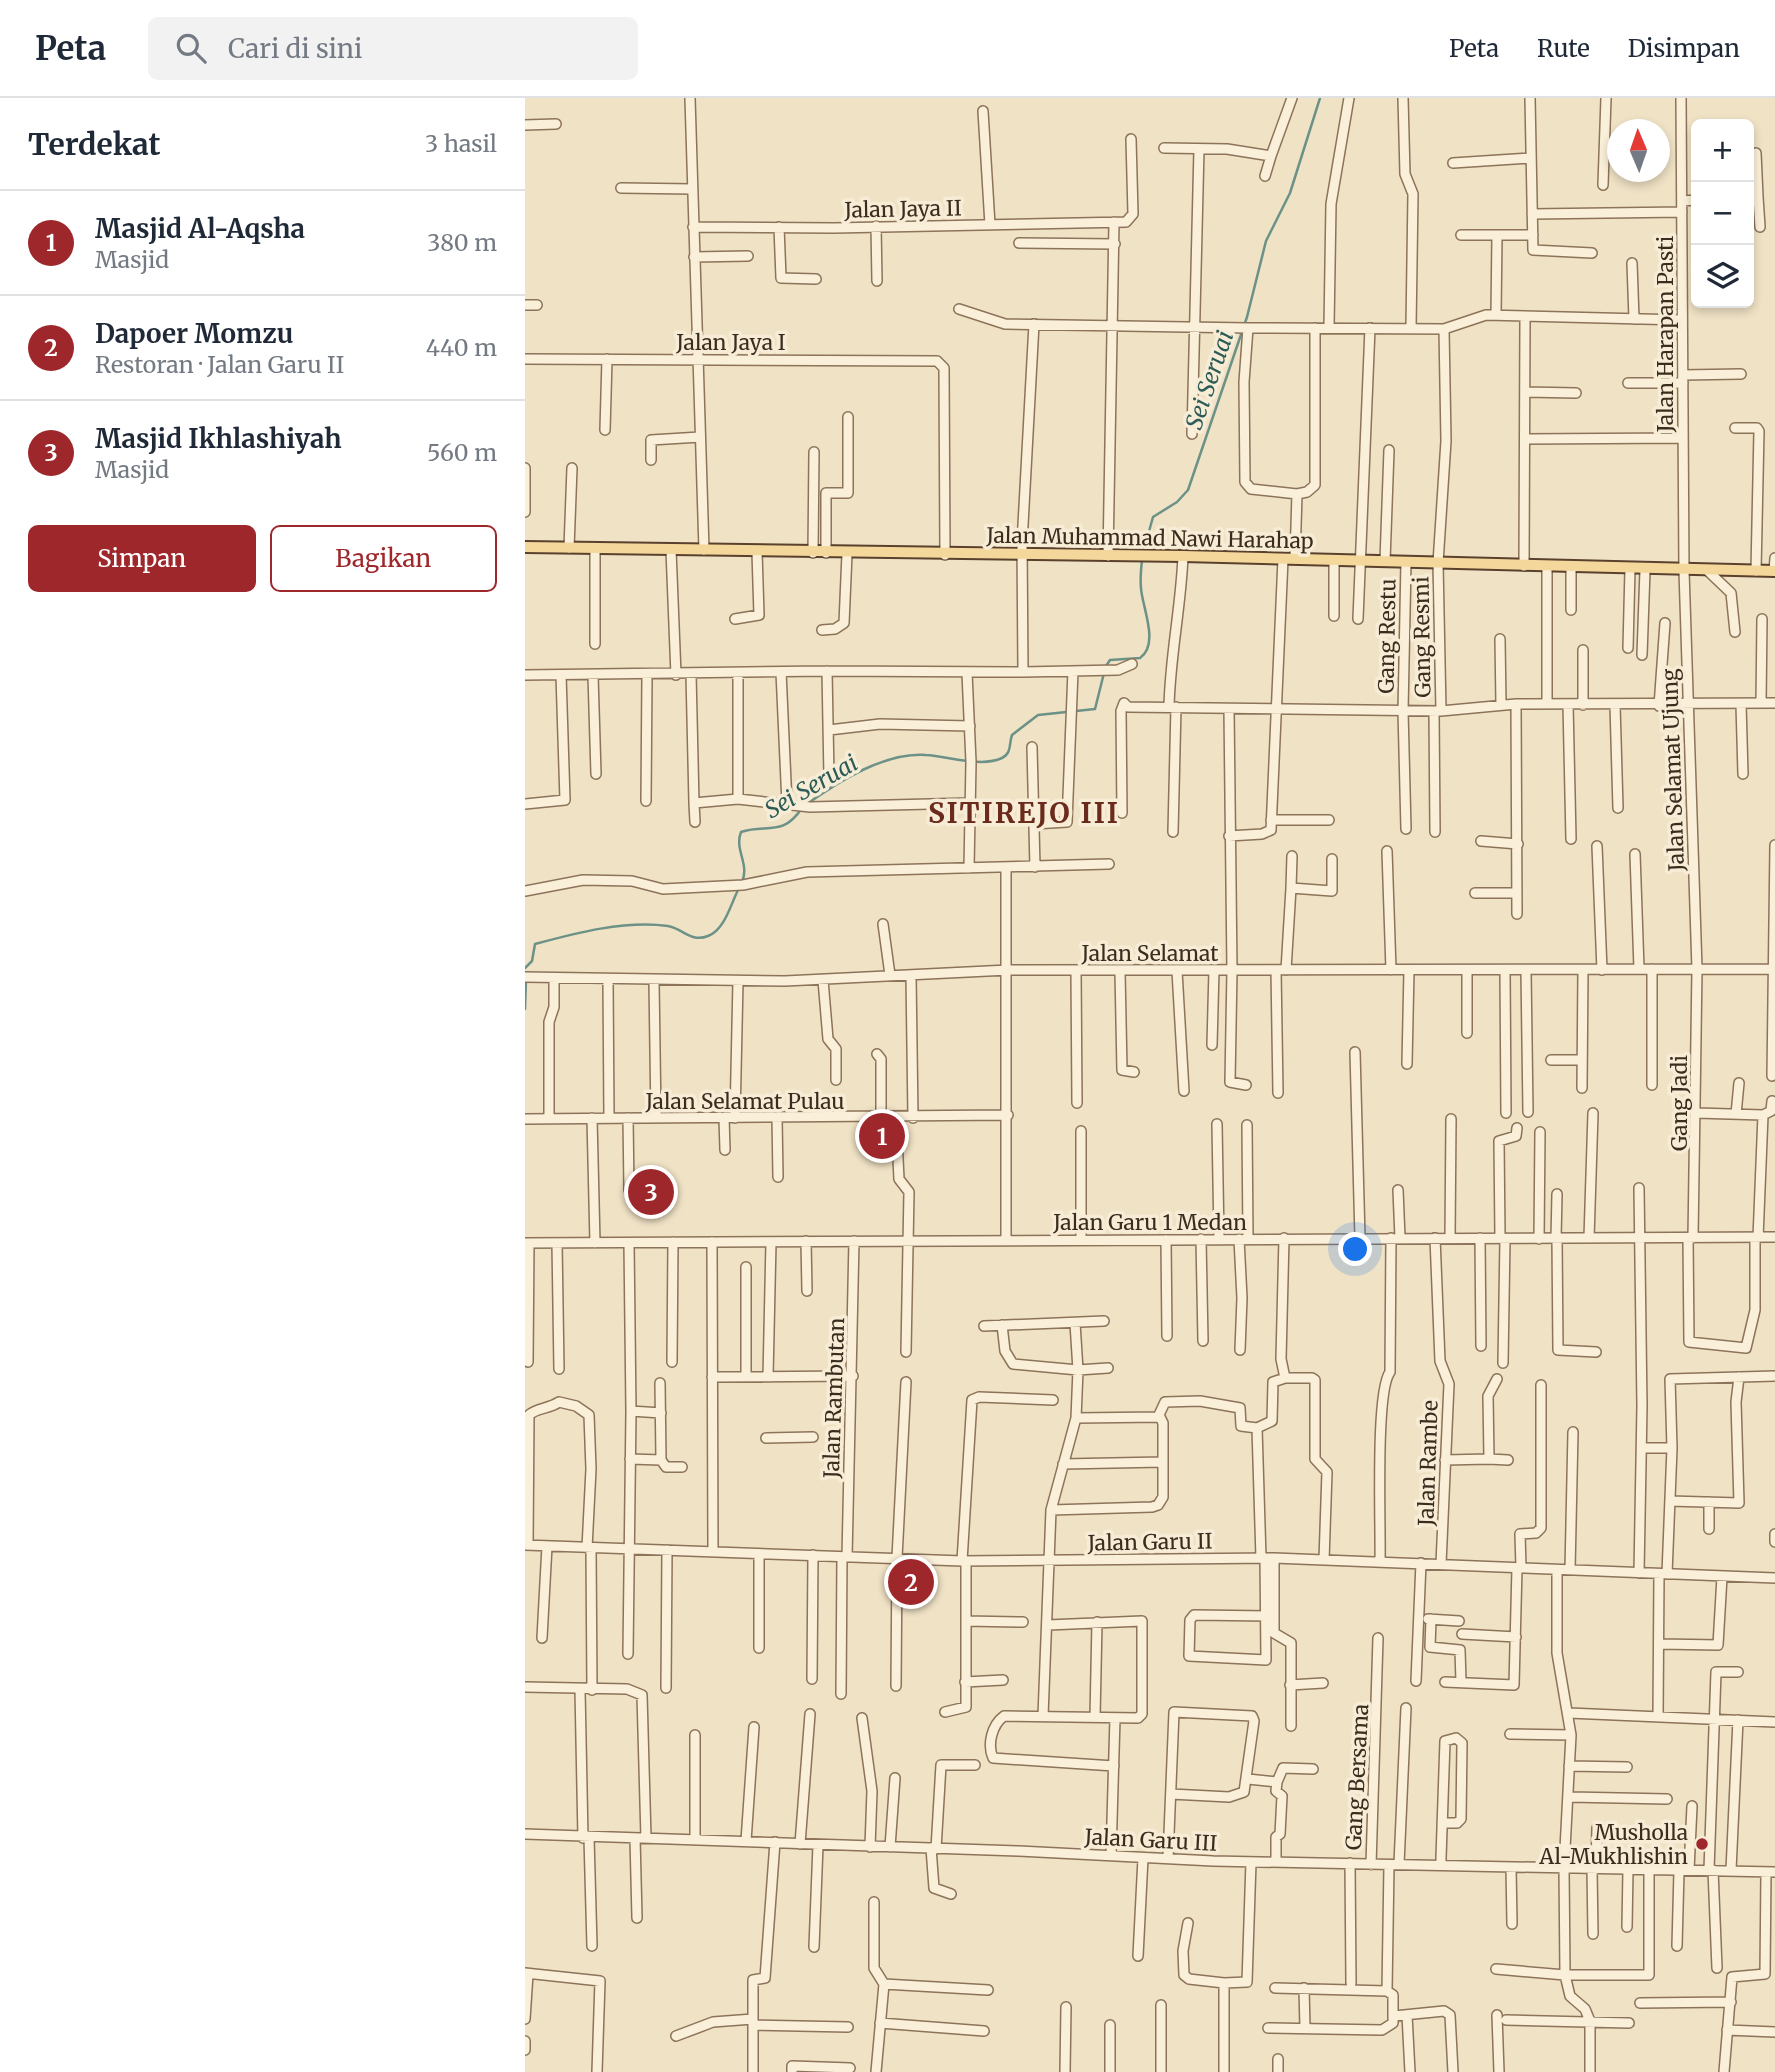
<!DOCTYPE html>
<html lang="id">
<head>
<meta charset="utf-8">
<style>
	body { margin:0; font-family:Merriweather,serif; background:#f2f2f3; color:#1f2937 }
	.controls { position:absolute; right:21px; top:21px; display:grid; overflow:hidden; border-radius:10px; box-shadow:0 4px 10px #0003 }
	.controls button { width:63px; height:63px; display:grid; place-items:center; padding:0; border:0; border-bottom:2px solid #e0e1e3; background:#fff; color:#1f2937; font:35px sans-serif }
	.compass { position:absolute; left:1082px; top:21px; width:63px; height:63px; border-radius:50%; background:#fff; box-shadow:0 4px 10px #0003; rotate:358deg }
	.you { position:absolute; left:831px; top:1152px; width:24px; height:24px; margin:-18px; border:5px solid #fff; border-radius:50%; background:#1a73e8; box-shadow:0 0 0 10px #1a73e833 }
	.badge { display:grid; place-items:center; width:46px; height:46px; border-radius:50%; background:#9e272b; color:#fff; font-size:23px; font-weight:700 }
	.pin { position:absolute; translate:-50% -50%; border:4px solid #fff; box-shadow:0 2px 7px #0006 }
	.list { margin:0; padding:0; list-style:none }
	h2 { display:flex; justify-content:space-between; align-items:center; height:91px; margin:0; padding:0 28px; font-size:30px }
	h2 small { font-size:23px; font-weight:400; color:#747a83 }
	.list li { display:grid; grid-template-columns:46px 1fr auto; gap:21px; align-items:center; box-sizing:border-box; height:105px; padding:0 28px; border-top:2px solid #e0e1e3 }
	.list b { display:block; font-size:26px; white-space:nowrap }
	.list p { margin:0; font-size:23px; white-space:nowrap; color:#747a83 }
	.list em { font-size:23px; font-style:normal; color:#747a83 }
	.actions { display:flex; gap:14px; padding:21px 28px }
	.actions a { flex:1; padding:16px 0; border:2px solid #9e272b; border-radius:10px; text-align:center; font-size:24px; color:#9e272b }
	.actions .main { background:#9e272b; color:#fff }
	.icon { flex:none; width:38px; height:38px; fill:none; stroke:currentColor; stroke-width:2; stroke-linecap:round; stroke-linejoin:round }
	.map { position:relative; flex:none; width:1250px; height:1974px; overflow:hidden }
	header { display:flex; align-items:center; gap:42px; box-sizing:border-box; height:98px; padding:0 35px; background:#fff; border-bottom:2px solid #e0e1e3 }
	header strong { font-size:33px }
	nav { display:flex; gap:38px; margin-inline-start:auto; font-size:24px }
	.search { width:490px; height:63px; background:#f2f2f3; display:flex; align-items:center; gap:18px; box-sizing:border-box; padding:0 24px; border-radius:10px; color:#747a83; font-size:26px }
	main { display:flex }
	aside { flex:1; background:#fff }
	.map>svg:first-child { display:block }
</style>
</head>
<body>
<header>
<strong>Peta</strong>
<div class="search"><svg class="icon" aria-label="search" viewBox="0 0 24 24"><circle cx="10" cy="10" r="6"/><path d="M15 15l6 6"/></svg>Cari di sini</div>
<nav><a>Peta</a><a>Rute</a><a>Disimpan</a></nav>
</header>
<main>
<aside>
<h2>Terdekat<small>3 hasil</small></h2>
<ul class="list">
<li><span class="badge">1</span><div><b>Masjid Al-Aqsha</b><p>Masjid</p></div><em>380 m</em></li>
<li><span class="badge">2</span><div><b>Dapoer Momzu</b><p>Restoran · Jalan Garu II</p></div><em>440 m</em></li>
<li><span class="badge">3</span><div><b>Masjid Ikhlashiyah</b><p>Masjid</p></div><em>560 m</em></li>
</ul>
<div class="actions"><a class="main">Simpan</a><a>Bagikan</a></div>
</aside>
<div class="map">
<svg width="1250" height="1974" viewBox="0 0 1250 1974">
	<rect width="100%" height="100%" fill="#f0e2c5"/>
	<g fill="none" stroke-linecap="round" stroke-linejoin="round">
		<path stroke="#6c9288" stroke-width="2.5" d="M618,455L628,419L652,404L663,392L722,219L741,143L765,95L795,0
			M581,568L585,562L615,560C635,546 617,509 616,490C615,481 616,471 617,462
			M282,706C314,683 360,654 401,657C423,658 456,670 477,660C487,655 484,645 487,637L513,617L570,611L579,575
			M217,784C225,766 209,752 216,734C241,725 257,740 277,710
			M0,870L7,863L10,846C51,835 100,822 143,828C157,830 166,845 183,838C200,832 206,805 214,790
			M0,911L1,881"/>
		<g stroke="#8c735a" stroke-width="12">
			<path id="minor" d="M165,0L179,452
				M878,0L880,76L888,96L886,230
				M1005,0L1008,152L1067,155
				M1156,0L1159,473L1172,871L1168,1140
				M458,13L465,127
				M0,27L31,26
				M639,50L702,51L746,58L767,0
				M928,65L1005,60
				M740,78L746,58
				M1078,87L1081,0
				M96,90L167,91
				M1233,99L1235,129
				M1224,100L1233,99L1231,55
				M1157,103L1171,102
				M1007,116L1157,114
				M351,128L352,183
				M168,129L309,130L601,124L608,116L606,41
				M254,129L256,180L291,181
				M936,137H1008
				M494,145L590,146
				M169,159L223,158
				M1107,165L1109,221
				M0,207H12
				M434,211L480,226L723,230L919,231L961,217L1157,222
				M971,217L972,137
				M804,229L806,106L824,0
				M723,230L719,284L720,384L726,391L772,396
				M0,261L412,263L419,270L420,457
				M1158,277L1216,276
				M1103,285H1158
				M1001,294L1051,295
				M1210,330H1232L1234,333L1231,473
				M80,332L82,261
				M667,336L674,51
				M1000,341L1158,340
				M126,362V342L175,339
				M0,370V414
				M44,450L47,370
				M146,452L151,577
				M288,455L289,354
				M301,455V395H323V319
				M583,458L589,124
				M770,461L772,396L782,394L790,387V230
				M860,463L864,352
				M999,468L1000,219
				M1046,469V512
				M1183,473L1206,495L1210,534
				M1249,473L1250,460
				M809,518V462
				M210,521L234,517L232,454
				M833,521L845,230
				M297,532L310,531L319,525L322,456
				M975,541L976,607
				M70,546V450
				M1103,550L1105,471
				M1058,552V607
				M1117,557L1120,472
				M302,573L304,679
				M256,574L262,706
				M498,574L497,445L509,226
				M213,575V701
				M442,575L446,664L444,770
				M166,576L169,705L213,701L285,709L445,705
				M0,577L302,573L498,574L593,572L607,566
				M68,577L71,676
				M1236,605L1237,521
				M991,606L992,816
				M1022,606V468
				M1043,606L1046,741
				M1216,606L1218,676
				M1090,607L1093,710
				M1134,608L1140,525
				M644,609C645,558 656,509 658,458
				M704,611L707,872L705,984L721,987
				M909,613L910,734
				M916,613L913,465L921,343L919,231
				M304,632L355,626L445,628
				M507,649L510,769
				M121,703L122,577
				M169,705L170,724
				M0,706L40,702L36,577
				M597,715L596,613L599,605L603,609L916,613L991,606L1250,605
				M746,722H804
				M509,726L542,724L548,573
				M881,731L878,613L881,464
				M648,734L651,609
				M704,738L737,736L746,732L758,461
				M956,743L993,746
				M1072,748L1077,872
				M862,753L866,872
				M1110,756L1114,871
				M766,790L767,758
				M0,793L58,782L107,783L138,791L218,787L282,774L584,766
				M950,795H992
				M358,826L365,877
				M751,872L753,995
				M761,872L766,790L807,793V761
				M551,873L552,1005
				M652,873L659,993
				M980,873L981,1015
				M1001,873L1003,1014
				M595,874L597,972L609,974
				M386,877L388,1020
				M0,879L260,883L483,872L1250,871
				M83,882L84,1020
				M298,882L303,941L311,951V982
				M129,883L131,1020
				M942,935V873
				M687,947L689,872
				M830,954L835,1140
				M352,956L356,961V1020
				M1026,962H1056
				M882,966L884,872
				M1247,978L1250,747
				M1127,987V871
				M1057,990L1058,872
				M1172,1015L1238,1017L1246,1013L1247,1003
				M1211,1016L1214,985
				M67,1020L70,1145
				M103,1020L104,1092
				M199,1020L200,1052
				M210,1020L213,883
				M252,1020L253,1079
				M371,1020L374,1081L384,1094L381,1254
				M0,1021L483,1017
				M24,1021V924L29,909V881
				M692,1026L694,1141
				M722,1027L723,1141
				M556,1033V1141
				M1114,1090L1117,1308L1114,1475
				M873,1092L875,1140
				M759,1140L756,1261L760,1280
				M910,1140L915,1263L924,1286L916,1466
				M925,1140L926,1021
				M955,1140L956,1248
				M975,1140L974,1043L991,1038L992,1030
				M1064,1140L1068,1015
				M1163,1140L1164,1244L1221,1250L1230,1212V1140
				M1233,1140L1238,1017
				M676,1141L678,1243
				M714,1141L717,1200L715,1252
				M1014,1141L1015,1034
				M1031,1141L1032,1096
				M1032,1141L1033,1252L1071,1254
				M481,1142V769
				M641,1142L642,1238
				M281,1143L282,1193
				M187,1144L188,1454
				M0,1145L1250,1139
				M32,1145L34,1271
				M477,1227L480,1253L488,1266L553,1272L583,1270
				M459,1228L579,1223
				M3,1264L4,1145
				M147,1264L148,1144
				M978,1265L980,1141
				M187,1279L328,1278
				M221,1279V1169
				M243,1279L246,1144
				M135,1285L136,1362
				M106,1313L136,1315
				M633,1319L640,1304L675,1303L715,1310L716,1328L732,1330L747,1323L748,1284L760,1280H787L790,1282V1361L802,1374L799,1462
				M732,1330L736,1460
				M241,1340L288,1339
				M1117,1350H1147
				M105,1361L136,1362L141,1369H157
				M964,1361L983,1362
				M920,1362L964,1361L963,1298L972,1281
				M538,1366L637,1364
				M1145,1403L1214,1405L1211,1304L1214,1279
				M526,1412L627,1409L633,1407L638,1399V1325L635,1319L551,1320
				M1184,1431V1404
				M1250,1436V1444
				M0,1447L437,1463L749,1460L1250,1480
				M3,1447L4,1317C11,1310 24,1311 34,1304L51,1308L64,1317L66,1371L62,1450
				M66,1450L67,1592
				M234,1456V1550
				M322,1459L329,1143
				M740,1460L741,1562L664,1558L665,1522L669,1517L743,1518
				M749,1460V1535L766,1545V1628
				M437,1463L447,1302L454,1299L528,1302
				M855,1464C856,1430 850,1294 865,1274L866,1140
				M996,1470L995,1436L1011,1435L1016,1430V1287
				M1032,1472V1555L1046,1637L1039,1770L1040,1877L1045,1898L1060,1911L1065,1923V1974
				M1045,1472L1048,1334
				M1142,1476L1147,1350L1145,1281L1250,1278
				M903,1521L934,1523
				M906,1521L905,1549L935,1552L936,1584
				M441,1523L498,1524
				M523,1527L617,1523V1616L613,1620L479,1618C467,1627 462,1646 468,1660L589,1668
				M937,1536L991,1539
				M17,1540L22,1448
				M1136,1546L1193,1547L1197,1479
				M103,1556L106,1313L104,1145
				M287,1581L288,1457
				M891,1583L896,1465
				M440,1584L478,1582
				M920,1584L989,1587L992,1470
				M765,1587L798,1585
				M371,1588L372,1460L381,1284
				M0,1589L102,1591L117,1597L121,1740
				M141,1590L142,1452
				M55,1592L58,1740
				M316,1596L317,1459
				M420,1614L441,1609V1463
				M1044,1615L1250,1624
				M518,1618L526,1412L551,1320L553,1272L550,1225
				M570,1619L572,1524
				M1133,1619L1134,1476
				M337,1620L347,1693L345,1749
				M985,1636L1046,1637
				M170,1637V1741
				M1044,1668L1102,1669
				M723,1681L752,1684L758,1670L788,1671
				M1045,1699L1142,1701
				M0,1736L494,1753L688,1763L1250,1774
				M64,1740L67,1848
				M110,1740L112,1820
				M221,1743L229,1629
				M275,1746L285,1616
				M365,1749L370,1680
				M406,1750L409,1790L426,1796
				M411,1751L416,1667H450
				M586,1757L590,1620
				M643,1760L649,1614L727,1618L729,1623L719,1694L704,1699L646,1696
				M751,1764V1739L755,1736L757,1698L751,1693L752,1684
				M825,1765L826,1885
				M874,1766L881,1610
				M916,1766V1760L920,1643L931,1640L937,1645L936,1721L932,1725H917
				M846,1767L853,1540
				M986,1769L987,1826
				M1067,1771L1068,1836
				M1071,1771L1072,1730
				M1164,1772L1167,1708
				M1184,1772L1191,1574H1213
				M1188,1772L1192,1870
				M1206,1772L1213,1622
				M349,1804V1870L359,1886L351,1974
				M663,1825L658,1853L659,1877L664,1881L699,1885V1974
				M1102,1829L1103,1772
				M1152,1848L1154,1773
				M289,1849L293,1747
				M613,1858L618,1760
				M971,1871L1040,1877H1124V1772
				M0,1875L75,1883L72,1974
				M699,1885L722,1884L726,1764
				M359,1886L463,1892
				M750,1890L862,1893
				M779,1890L780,1930
				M1115,1905L1206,1904
				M636,1907V1974
				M882,1917L885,1974
				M972,1917L974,1974
				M869,1918L919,1913L925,1917L928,1974
				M0,1921L3,1876
				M981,1922L1104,1925
				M355,1925L459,1933
				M228,1927L323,1929
				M585,1927V1974
				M743,1930L857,1932L868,1925V1897L862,1893L864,1767
				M1202,1932L1250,1934
				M151,1938L188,1924L228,1921
				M0,1943V1952
				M753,1961V1974
				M228,1974V1882L240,1880L250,1744
				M267,1974V1968L325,1970
				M540,1974L541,1909
				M1199,1974L1207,1879L1240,1876L1241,1774"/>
		</g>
		<g stroke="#5a412e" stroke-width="14">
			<path id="major" d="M0,449L658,458L1250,473"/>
		</g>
		<use href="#minor" stroke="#faefd8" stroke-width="9"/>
		<use href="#major" stroke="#f4d79b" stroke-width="10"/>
	</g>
	<circle fill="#9e272b" stroke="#f7ecd5" stroke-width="2.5" cx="1177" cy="1746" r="7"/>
	<g text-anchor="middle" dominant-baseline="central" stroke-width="7" stroke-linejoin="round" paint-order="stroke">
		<g font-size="21" fill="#3b2c1e" stroke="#f7ecd5">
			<text transform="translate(378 111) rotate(-1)">Jalan Jaya II</text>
			<text transform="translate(1140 236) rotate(-90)">Jalan Harapan Pasti</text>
			<text x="206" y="244">Jalan Jaya I</text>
			<text transform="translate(625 440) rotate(1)">Jalan Muhammad Nawi Harahap</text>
			<text transform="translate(862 538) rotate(-89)">Gang Restu</text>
			<text transform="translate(897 539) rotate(-91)">Gang Resmi</text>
			<text transform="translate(1148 672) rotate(-92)">Jalan Selamat Ujung</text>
			<text x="625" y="855">Jalan Selamat</text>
			<text x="220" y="1003">Jalan Selamat Pulau</text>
			<text transform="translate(1154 1005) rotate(-90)">Gang Jadi</text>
			<text x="625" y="1124">Jalan Garu 1 Medan</text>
			<text transform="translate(309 1300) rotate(-88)">Jalan Rambutan</text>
			<text transform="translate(903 1365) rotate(-88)">Jalan Rambe</text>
			<text transform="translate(625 1444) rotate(-1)">Jalan Garu II</text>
			<text transform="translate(832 1679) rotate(-87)">Gang Bersama</text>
			<text transform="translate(626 1742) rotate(3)">Jalan Garu III</text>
		</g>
		<g font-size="21" fill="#3b2c1e" stroke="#f7ecd5" text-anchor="end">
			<text x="1163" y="1734">Musholla<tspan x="1163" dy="24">Al-Mukhlishin</tspan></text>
		</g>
		<g font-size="23" font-style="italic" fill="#2d5c58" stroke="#f7ecd5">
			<text transform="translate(684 282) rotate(-71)">Sei Seruai</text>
			<text transform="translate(286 688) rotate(-30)">Sei Seruai</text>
		</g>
		<g font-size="28" font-weight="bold" letter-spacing="2" fill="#6a2a1c" stroke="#f7ecd5">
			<text x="499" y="715">SITIREJO III</text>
		</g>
	</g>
</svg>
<div class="controls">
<button>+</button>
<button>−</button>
<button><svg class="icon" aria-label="layers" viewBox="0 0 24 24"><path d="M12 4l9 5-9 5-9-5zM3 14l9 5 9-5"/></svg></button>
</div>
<svg class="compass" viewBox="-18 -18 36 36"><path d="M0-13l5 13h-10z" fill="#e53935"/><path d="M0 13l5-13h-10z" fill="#747a83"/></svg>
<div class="you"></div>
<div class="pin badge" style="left:357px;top:1038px">1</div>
<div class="pin badge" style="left:386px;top:1484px">2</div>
<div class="pin badge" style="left:126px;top:1094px">3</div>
</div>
</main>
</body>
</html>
